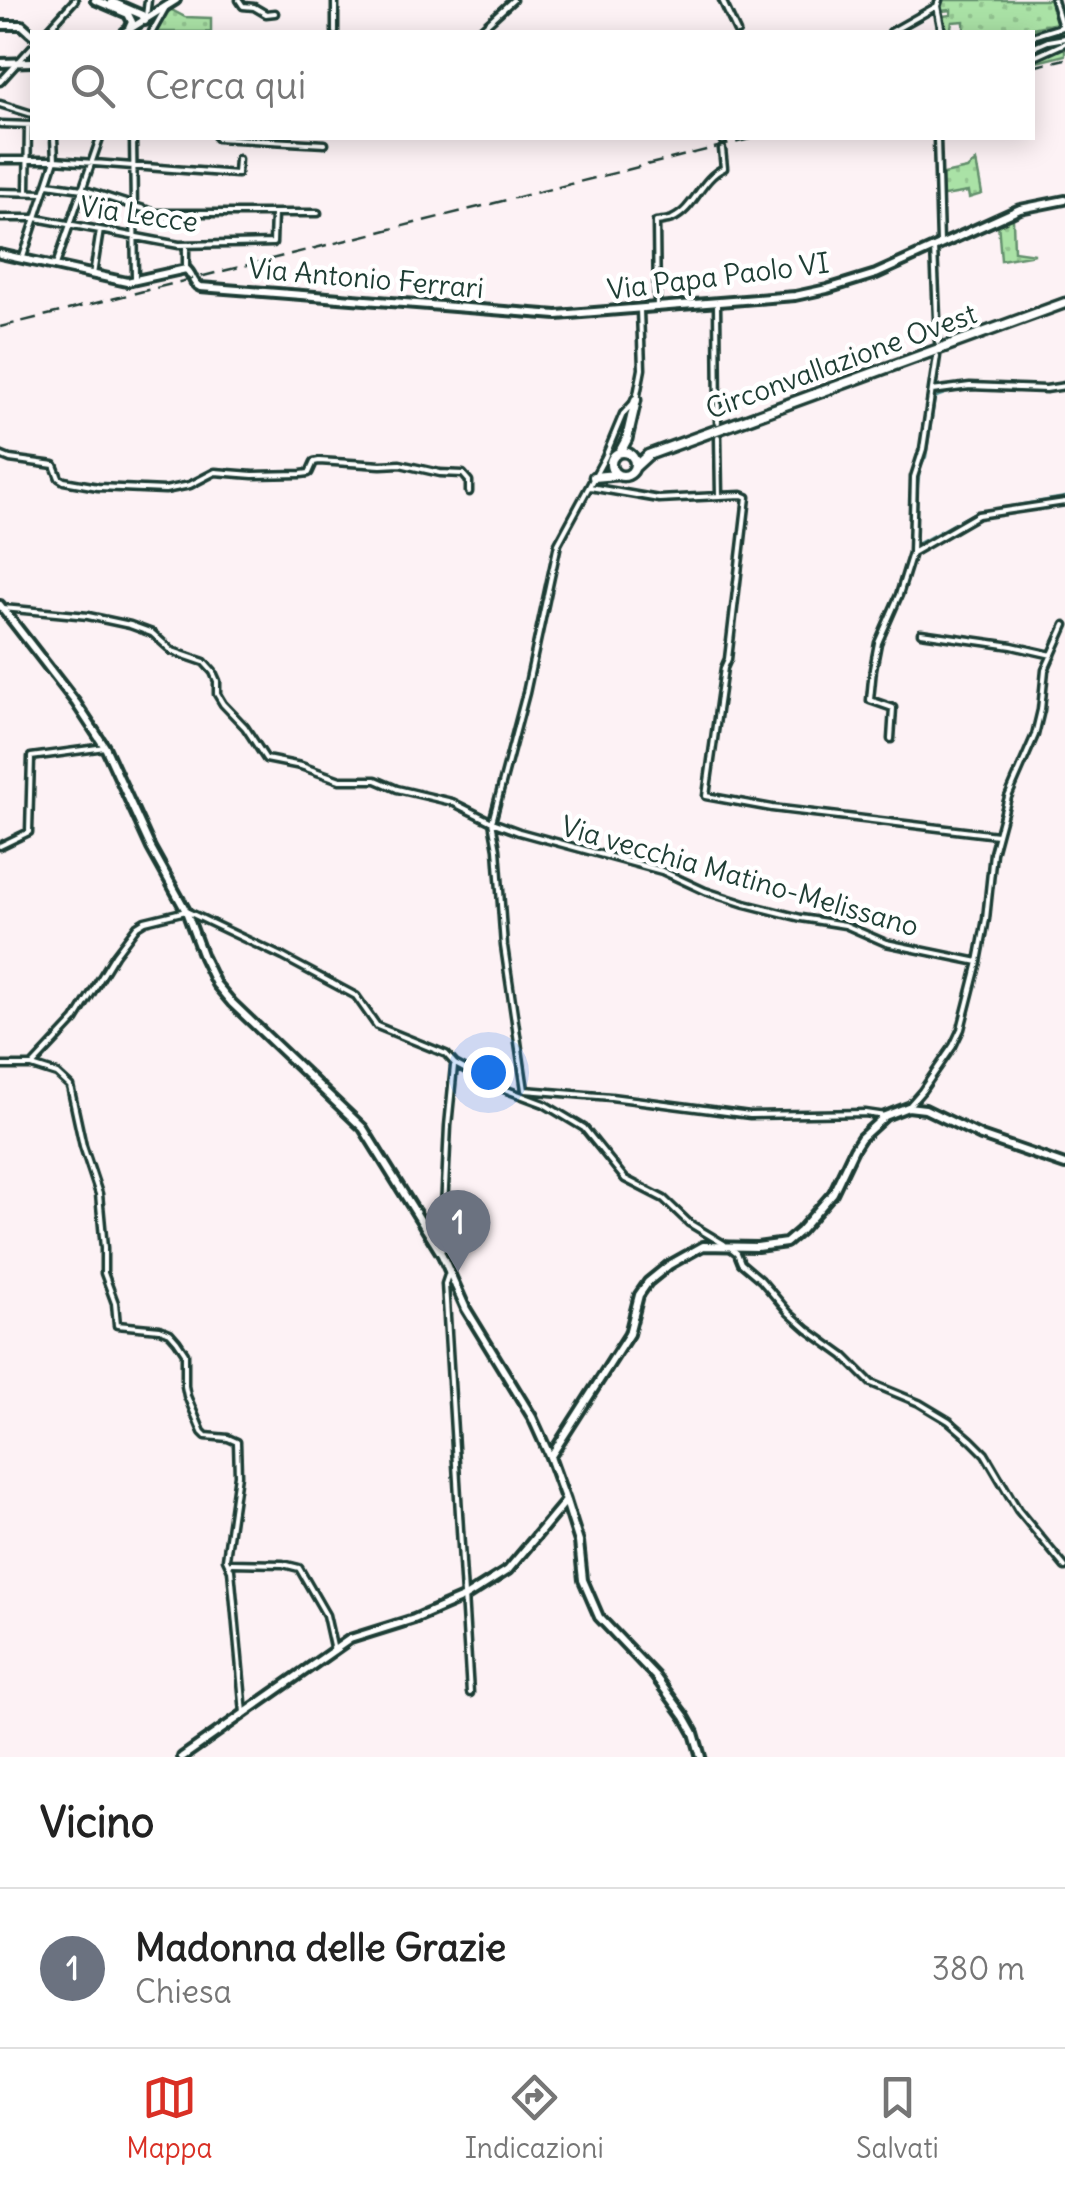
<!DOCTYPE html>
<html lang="it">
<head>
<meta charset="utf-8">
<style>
	body { margin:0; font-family:Delius,sans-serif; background:#f6f6f6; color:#222 }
	.you { position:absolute; left:488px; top:1072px; width:35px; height:35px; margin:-25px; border:8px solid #fff; border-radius:50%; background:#1a73e8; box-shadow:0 0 0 15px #1a73e833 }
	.badge { display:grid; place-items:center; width:65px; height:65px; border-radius:50%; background:#d93025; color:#fff; font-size:32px; font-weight:700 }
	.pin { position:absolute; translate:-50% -82px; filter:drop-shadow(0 2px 5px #0008) }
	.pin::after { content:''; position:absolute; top:52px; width:35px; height:30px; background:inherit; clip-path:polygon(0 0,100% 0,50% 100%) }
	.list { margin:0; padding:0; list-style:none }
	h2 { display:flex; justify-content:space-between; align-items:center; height:130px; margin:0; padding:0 40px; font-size:42px }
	h2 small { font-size:32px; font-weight:400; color:#767676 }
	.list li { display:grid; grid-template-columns:65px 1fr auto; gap:30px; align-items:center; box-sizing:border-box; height:160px; padding:0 40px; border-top:2px solid #e0e0e0 }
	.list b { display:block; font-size:38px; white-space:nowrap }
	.list p { margin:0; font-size:32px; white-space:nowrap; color:#767676 }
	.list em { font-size:32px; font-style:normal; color:#767676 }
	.icon { flex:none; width:55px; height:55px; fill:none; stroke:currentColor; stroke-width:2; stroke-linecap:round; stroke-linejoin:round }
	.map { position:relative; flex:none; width:1065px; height:1757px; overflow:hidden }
	.search { position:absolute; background:#fff; box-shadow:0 5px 25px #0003; left:30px; right:30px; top:30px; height:110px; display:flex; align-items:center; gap:25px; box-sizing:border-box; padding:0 35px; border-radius:0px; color:#767676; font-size:38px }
	.sheet { height:290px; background:#fff }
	nav { display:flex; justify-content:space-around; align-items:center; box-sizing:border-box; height:140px; border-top:2px solid #e0e0e0; background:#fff; font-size:28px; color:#767676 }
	nav a { display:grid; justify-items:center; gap:5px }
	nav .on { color:#d93025 }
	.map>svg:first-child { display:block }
</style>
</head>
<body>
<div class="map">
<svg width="1065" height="1757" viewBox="0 0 1065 1757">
	<defs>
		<pattern id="grass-dots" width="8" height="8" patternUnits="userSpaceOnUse" patternTransform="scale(2.5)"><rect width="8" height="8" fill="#aae2a6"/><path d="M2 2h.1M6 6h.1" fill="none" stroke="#92c390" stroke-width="1.8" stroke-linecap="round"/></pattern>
	</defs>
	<rect width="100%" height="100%" fill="#fdf2f5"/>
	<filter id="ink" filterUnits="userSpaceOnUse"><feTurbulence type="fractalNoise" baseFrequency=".01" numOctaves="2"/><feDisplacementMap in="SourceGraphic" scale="20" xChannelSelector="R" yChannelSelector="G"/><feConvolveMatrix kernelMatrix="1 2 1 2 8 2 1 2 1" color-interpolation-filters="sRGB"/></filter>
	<g filter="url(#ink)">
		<path fill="url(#grass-dots)" stroke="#64906d" stroke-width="2.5" d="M942,0H1050L1057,23L1017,31L1032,32H964V21L952,22L951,27L954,32H944L942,16L951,15V10L941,11Z
			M168,8L185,17L211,18V32H157L154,31Z
			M976,161L982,194L969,198L968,192L938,197L939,175L967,169Z
			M1010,218L1013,220L1014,251L1035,254L1001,260L998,222Z"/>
		<path fill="#aae2a6" stroke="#64906d" stroke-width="2.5" d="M1059,25L1061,30L1065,29V55L1033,63L1032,32H1005Z"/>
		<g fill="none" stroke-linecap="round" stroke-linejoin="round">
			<path stroke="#5e9b9b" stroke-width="2.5" d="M917,544L975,512L1065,497
				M915,545L918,484L920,469L926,457L935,398C960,383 1033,393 1065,390"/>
			<g stroke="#1f3d34" stroke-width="11">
				<path id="street" d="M239,0L243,6L254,7L266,14L275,13
					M722,0L737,32
					M939,0L937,6L942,32
					M1054,0L1062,27
					M146,16L148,0
					M46,32L75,0
					M152,32L166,7
					M335,32V0
					M478,32L513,0
					M891,32L937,6
					M1032,36L1065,26
					M1032,48L1048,41L1065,38
					M1032,58L1065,43
					M0,82L32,47
					M0,104L32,114
					M0,124L32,125
					M133,138L135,278
					M217,138L325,144
					M937,138L940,243
					M723,141V138
					M0,160H55L237,174L238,159
					M48,184L82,189L156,213H318
					M0,192L44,193
					M27,192L28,125
					M0,218H36L179,245L273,243L274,214
					M186,245V269
					M934,248L938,342
					M23,257L55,160L54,138
					M56,265L100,138
					M93,275L100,230
					M717,303L718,422
					M657,308L656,222C661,221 667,221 672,219C695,209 700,179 724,168L722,149
					M640,310L642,369L636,400L623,414L605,457L558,544L526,693L492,822L497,849L504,946L525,1090L611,1097L750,1115L865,1113L885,1116
					M932,391L970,386L1046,389L1065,386
					M718,437L719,496L742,495L747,497L728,659L724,668L706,796L772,808L997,835
					M0,455L10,459L54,465L59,478L64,481L98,487L165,490L190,485L215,472L253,475L301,474L309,473L314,462L319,461L381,465L400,464L440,473L463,474L469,481V492
					M590,487L659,499L719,496
					M912,553L978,515L1065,502
					M3,608L88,616L130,625L152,633L172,651L204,662L213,672L217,681V694L223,704L245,727L266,759L301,766L340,780H376L397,789L452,802L492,822L519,832L662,871L705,891L745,904L801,918L845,925L886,943L978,962
					M921,633L1012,646L1052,655
					M891,739L893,708L870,700L873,669L878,643L899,595L912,553L914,477L923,449L937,356
					M0,846L29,832L31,757L105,747
					M0,1066H32L57,1074L70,1086L83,1146L99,1194L104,1248V1273L115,1303L117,1325L160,1329L170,1333L177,1341L185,1353V1386L187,1396L202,1432L206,1436L228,1438L237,1442L238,1475L226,1559L231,1570L244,1713
					M32,1066L75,1020L115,955L137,926L145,921L186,911L283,957L356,996L377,1026L446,1054L455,1064L496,1086L544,1104L584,1128L625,1179L664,1199L689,1223L724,1244
					M908,1107L922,1091L953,1046L961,1029L978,962L986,919L993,853L1008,797L1035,735L1041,710L1045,670L1065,625
					M732,1249L737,1253L741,1263L761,1280L789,1313L808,1330L844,1356L871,1383L919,1403L949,1421L971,1440L985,1454L1018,1510L1065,1567
					M442,1250L448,1126L454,1066
					M449,1272L445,1284L470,1693
					M231,1563L283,1564L299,1568L326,1615L334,1651"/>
			</g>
			<g stroke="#1f3d34" stroke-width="14">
				<path id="secondary" d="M95,0L128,14L132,22L129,29
					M112,2L142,15L145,21
					M0,25H22L32,34
					M125,32L176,0
					M0,63L32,62
					M0,254L127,282L186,269C193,274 192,284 200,287L557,315L795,296L827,289L876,274L1020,209L1065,200
					M0,605L76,703L105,747L151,848L186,911L203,957L216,984L232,1003L363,1128L442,1255L466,1309L532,1417L550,1457L566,1501L579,1542L583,1580L599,1617L655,1676L685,1717L694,1733L701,1757
					M551,1456L629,1334L639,1295L648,1282L669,1265L703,1246L757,1247L786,1243L800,1231L833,1193L854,1149L861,1138L885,1116L908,1107L925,1109L981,1136L1065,1165
					M182,1757L350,1639L414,1619L465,1597L508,1570L565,1502"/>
			</g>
			<g stroke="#1f3d34" stroke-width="15">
				<path id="primary" d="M611 464a12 12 0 1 1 24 0a12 12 0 1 1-24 0Z
					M620,452L627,439L636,400
					M635,467L648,455L1065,303
					M594,477L616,475"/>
			</g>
			<use href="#street" stroke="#fff" stroke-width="4"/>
			<use href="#secondary" stroke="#fff" stroke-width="6"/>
			<use href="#primary" stroke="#fff" stroke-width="8"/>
			<path stroke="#1f3d34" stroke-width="2.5" stroke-dasharray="15 8" stroke-linecap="butt" d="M1032,67L1065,59
				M0,327L754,138"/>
		</g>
	</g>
	<g text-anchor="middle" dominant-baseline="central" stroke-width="9" stroke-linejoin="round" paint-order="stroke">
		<g font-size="28" fill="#1f3d34" stroke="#fff">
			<text transform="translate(139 214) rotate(8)">Via Lecce</text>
			<text transform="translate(718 276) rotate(-7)">Via Papa Paolo VI</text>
			<text transform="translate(366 278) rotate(5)">Via Antonio Ferrari</text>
			<text transform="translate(841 361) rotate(-20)">Circonvallazione Ovest</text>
			<text transform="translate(740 876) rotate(16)">Via vecchia Matino-Melissano</text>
		</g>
	</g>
</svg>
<div class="you"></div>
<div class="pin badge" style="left:458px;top:1272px;background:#6b7280">1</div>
<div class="search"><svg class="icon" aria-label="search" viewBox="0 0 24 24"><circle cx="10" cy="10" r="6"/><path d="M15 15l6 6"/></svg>Cerca qui</div>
</div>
<section class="sheet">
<h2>Vicino<small></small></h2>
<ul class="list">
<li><span class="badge" style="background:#6b7280">1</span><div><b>Madonna delle Grazie</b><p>Chiesa</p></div><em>380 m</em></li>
</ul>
</section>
<nav>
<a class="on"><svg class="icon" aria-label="map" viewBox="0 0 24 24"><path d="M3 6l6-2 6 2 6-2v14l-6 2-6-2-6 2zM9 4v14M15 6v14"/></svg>Mappa</a>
<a><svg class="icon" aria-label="directions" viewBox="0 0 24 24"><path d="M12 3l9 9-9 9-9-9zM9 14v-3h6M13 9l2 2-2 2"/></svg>Indicazioni</a>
<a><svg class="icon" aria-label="saved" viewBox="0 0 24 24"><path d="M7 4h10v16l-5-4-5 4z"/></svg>Salvati</a>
</nav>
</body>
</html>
